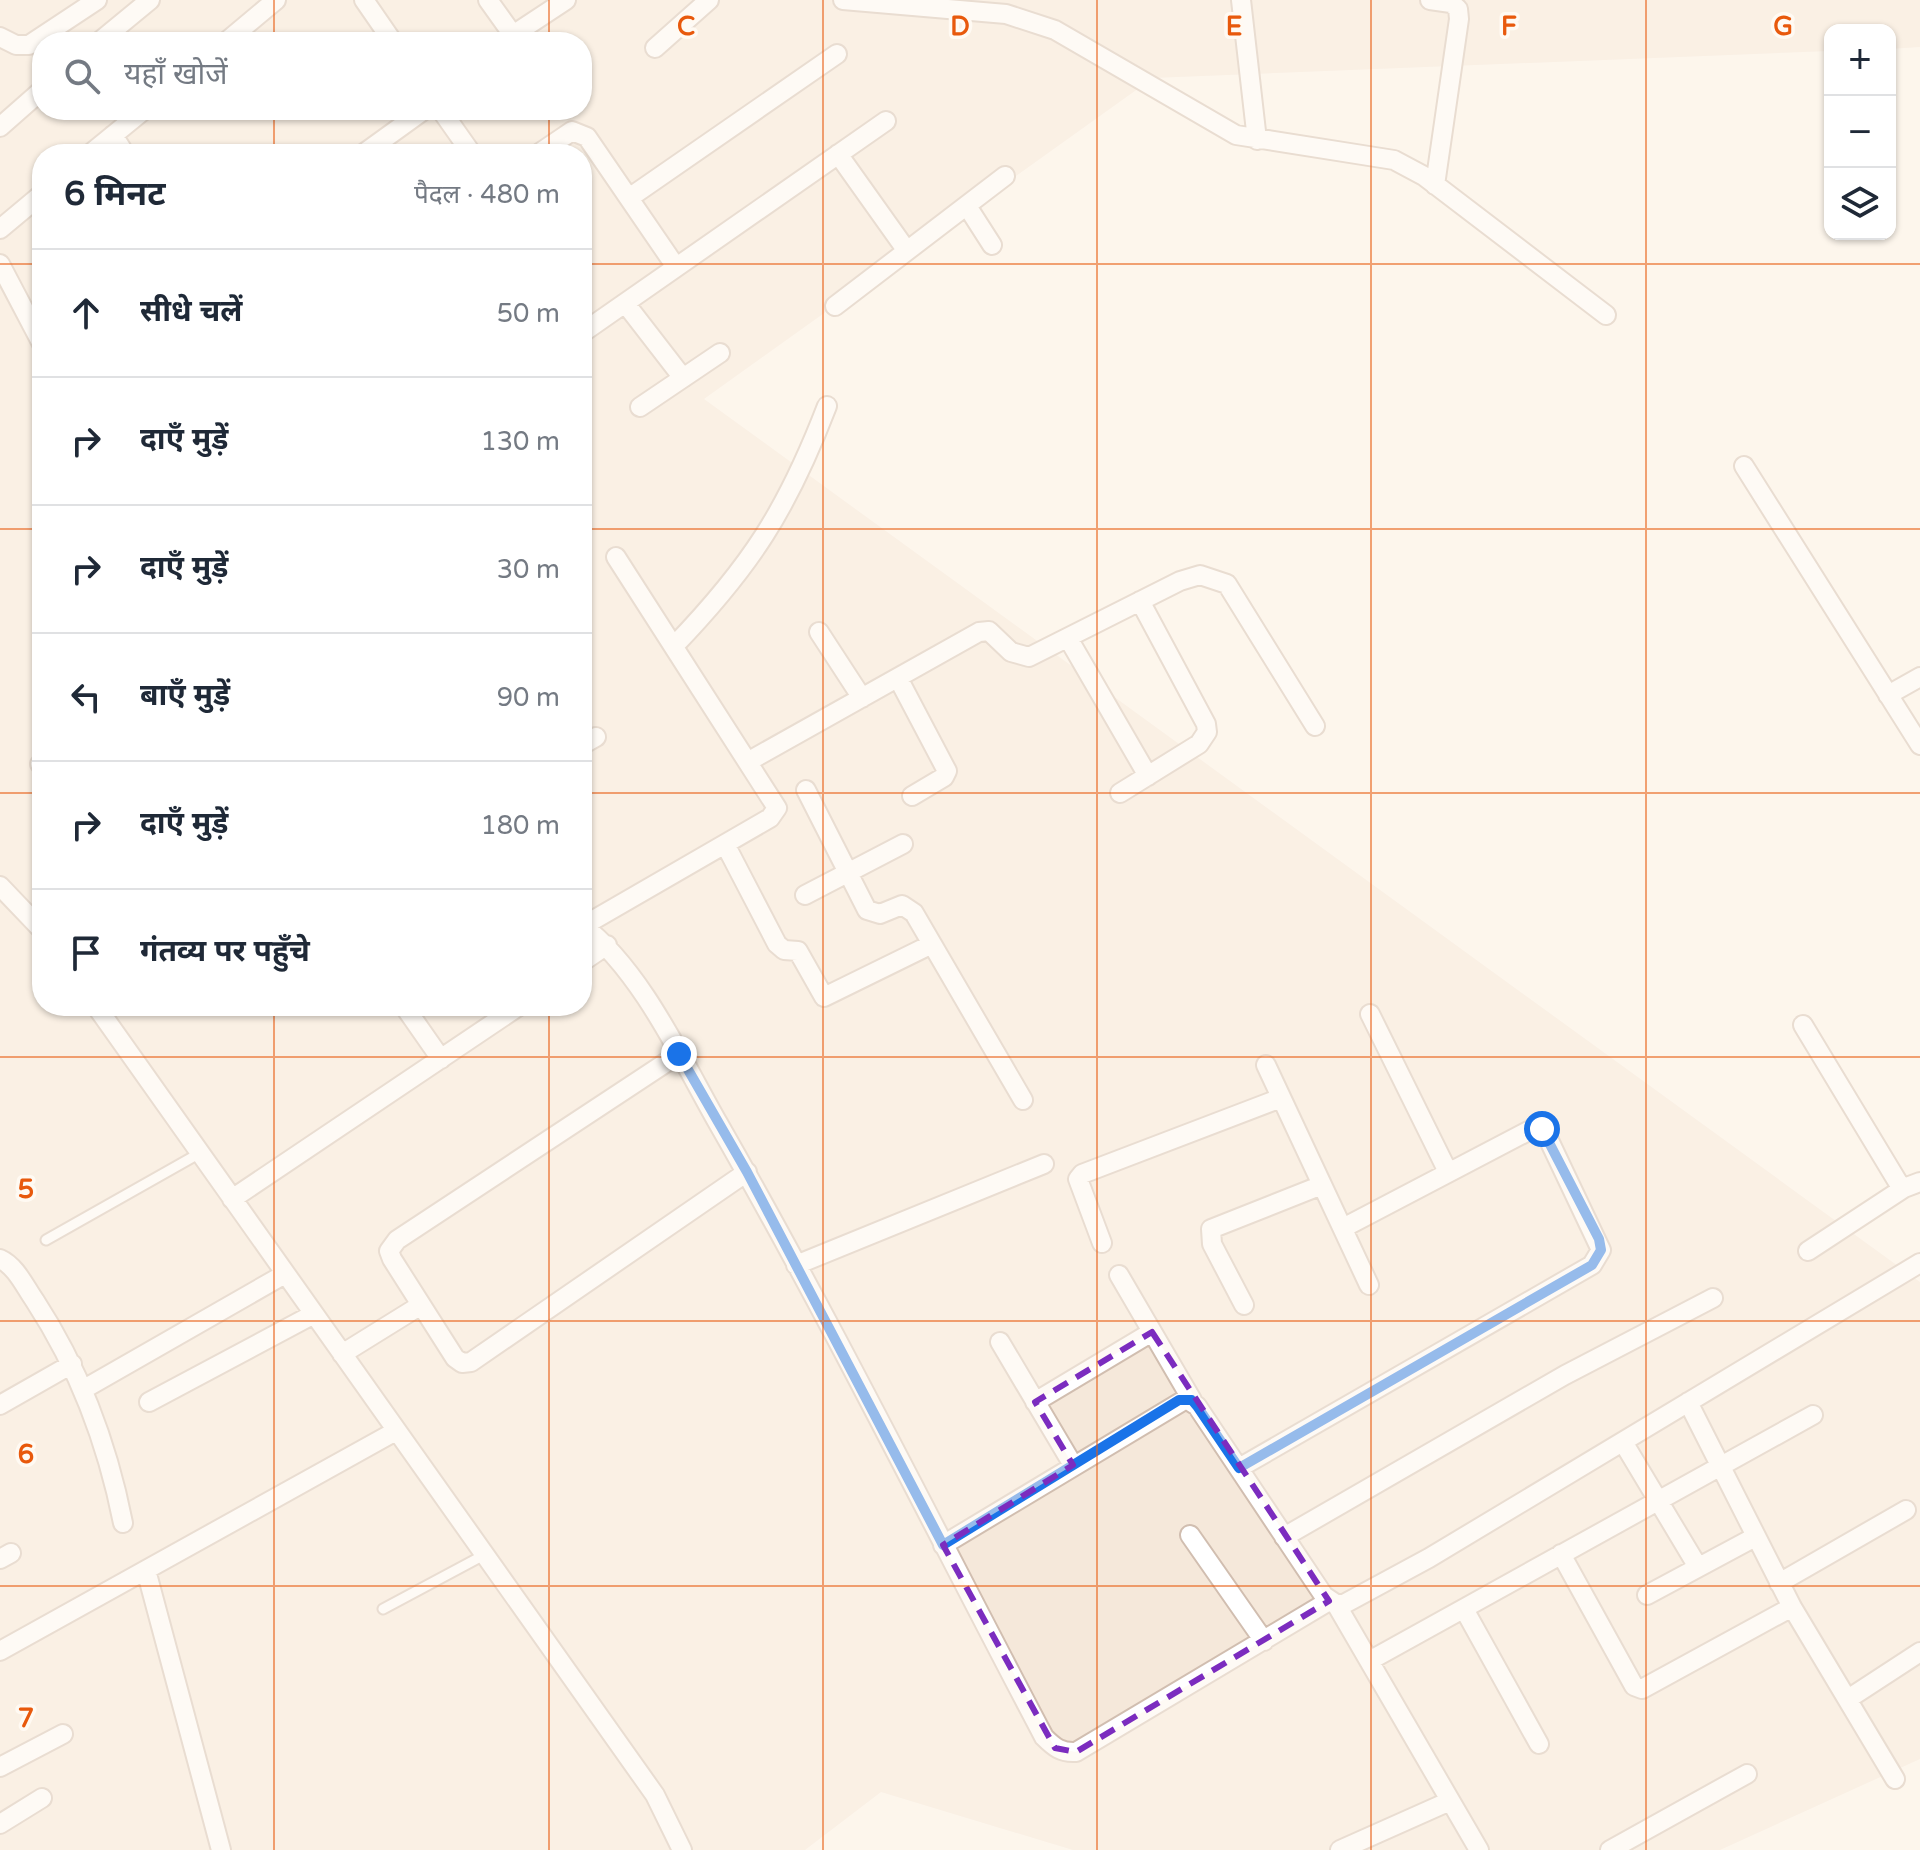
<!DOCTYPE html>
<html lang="hi">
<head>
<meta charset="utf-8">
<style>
	body { margin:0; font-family:"Varela Round","Noto Sans Devanagari",sans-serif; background:#f6f6f7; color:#1f2937 }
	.controls { position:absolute; right:24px; top:24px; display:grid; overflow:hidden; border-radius:16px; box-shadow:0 2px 6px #0004 }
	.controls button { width:72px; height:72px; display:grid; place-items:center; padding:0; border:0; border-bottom:2px solid #e0e1e3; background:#fff; color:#1f2937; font:40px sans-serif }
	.stop { position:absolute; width:24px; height:24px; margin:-18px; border:6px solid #1a73e8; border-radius:50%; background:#fff }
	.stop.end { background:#1a73e8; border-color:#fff; box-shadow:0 2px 8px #0008 }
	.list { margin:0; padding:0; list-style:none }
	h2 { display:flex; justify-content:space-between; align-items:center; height:104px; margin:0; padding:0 32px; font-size:34px }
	h2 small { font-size:26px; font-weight:400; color:#747a83 }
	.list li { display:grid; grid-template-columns:52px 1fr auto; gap:24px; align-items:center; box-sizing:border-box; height:128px; padding:0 32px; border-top:2px solid #e0e1e3 }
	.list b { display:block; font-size:30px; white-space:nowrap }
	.list em { font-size:26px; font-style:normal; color:#747a83 }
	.icon { flex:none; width:44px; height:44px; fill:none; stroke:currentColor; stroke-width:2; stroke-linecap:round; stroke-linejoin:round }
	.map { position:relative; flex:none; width:1920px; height:1850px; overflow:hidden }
	.search { position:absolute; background:#fff; box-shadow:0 2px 6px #0004; left:32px; top:32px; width:560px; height:88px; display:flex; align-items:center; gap:20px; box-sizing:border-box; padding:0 28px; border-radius:32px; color:#747a83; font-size:30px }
	.panel { position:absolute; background:#fff; box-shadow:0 2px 6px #0004; left:32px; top:144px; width:560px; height:872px; border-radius:32px }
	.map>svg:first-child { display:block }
</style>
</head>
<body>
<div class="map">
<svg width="1920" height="1850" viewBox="0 0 1920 1850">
	<rect width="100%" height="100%" fill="#fdf6ec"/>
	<path fill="#f5e8da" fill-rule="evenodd" d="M0,0H1920V47L1890,49V30H1830V51L1153,78L704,399L1920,1282V1759L1720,1850H1073L881,1792L805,1850H0ZM42,42H582V110H42ZM42,154H582V1006H42Z"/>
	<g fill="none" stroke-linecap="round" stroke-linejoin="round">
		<g stroke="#d1beb0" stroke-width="13">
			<path id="service" d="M46,1240L200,1153
				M383,1609L484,1555"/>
		</g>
		<g stroke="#d1beb0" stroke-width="22">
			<path id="minor" d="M364,0L393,42
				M488,0L518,42
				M843,0L1006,14L1055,30L1236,135L1394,160L1424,176L1606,315
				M1241,0L1257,140
				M1430,0L1451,3L1458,9L1459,19L1435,185
				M513,35L566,0
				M0,37L16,45H29L97,0
				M99,42L150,0
				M226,42L276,0
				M655,48L709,0
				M441,110L472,154
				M0,127L42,90
				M113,135L125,154
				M90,154L144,110
				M363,154L424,110
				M538,154L572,131L587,137L676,267
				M838,154L907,251
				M629,198L837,54
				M967,206L992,245
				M0,229L42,194
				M0,264L42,344
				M625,303L683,378
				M835,306L1005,176
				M582,333L886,121
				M640,407L720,353
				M1744,466L1920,745
				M819,632L862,698
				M1068,638L1148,776
				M674,646C751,566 787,510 827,406
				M898,678L947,771L944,777L912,796
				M1888,695L1920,677
				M582,745L596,737
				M749,761L979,632L989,631L1011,652L1029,657L1180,581L1200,575L1227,584L1315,726
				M40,764L42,762
				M806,790L867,910L880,914L902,905L914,913L1023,1100
				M1120,793L1199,744L1207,732L1206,724L1140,601
				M725,844L777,944L784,950L798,951L824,997L932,944
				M0,886L42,930
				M805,895L903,844
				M582,925C641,970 681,1058 718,1123C833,1324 936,1532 1044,1737C1054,1747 1061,1753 1076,1752L1329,1601
				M583,926L770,818L777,808L616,557
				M582,962L607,945
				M96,1006L655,1795L682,1850
				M404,1006L441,1059
				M1370,1014L1448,1172
				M1803,1025L1899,1184L1904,1188L1920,1182
				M679,1054L397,1240L389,1251L392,1259L455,1358L462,1363L471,1362L747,1172
				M1266,1065L1369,1285
				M232,1199L519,1006
				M1102,1243L1078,1179L1082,1174L1281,1098
				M1808,1251L1904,1188
				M0,1259C16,1266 25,1287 35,1301C80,1370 107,1442 123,1523
				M796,1265L1044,1164
				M1119,1275L1192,1400
				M1244,1305L1212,1244L1211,1229L1322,1185
				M1000,1342L1073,1465
				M342,1354L421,1305
				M84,1389L285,1274
				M149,1402L314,1314
				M1035,1402L1152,1332
				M1688,1402L1792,1607L1895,1779
				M0,1405L72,1364
				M1623,1442L1698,1567
				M1239,1468L1592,1265L1601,1250L1546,1134L1534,1128L1343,1228
				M1190,1535L1264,1641
				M1284,1537L1565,1375L1713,1298
				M943,1545L1186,1399L1197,1406L1324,1596L1336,1604H1344L1429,1558L1920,1263
				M1561,1554L1634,1686L1642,1689L1792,1607
				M0,1559L11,1553
				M146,1570L221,1850
				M1779,1583L1906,1510
				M1647,1595L1755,1537
				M1336,1604L1479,1850
				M1464,1609L1539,1744
				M0,1651L396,1431
				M1369,1661L1813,1415
				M1848,1699L1920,1652
				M0,1767L63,1734
				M0,1824L42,1798
				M1340,1850L1450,1801
				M1610,1850L1747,1774"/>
		</g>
		<use href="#service" stroke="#fff" stroke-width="9"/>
		<use href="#minor" stroke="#fff" stroke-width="18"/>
	</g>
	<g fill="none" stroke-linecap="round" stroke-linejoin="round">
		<path stroke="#1a73e8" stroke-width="10" d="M679,1054L747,1172L943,1545L1179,1400H1192L1197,1406L1239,1468L1592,1265L1601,1250L1599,1239L1542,1129"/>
	</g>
	<path d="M0 0H1920V1850H0ZM1152,1332L1329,1601L1076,1752L1055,1748L943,1545L1073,1465L1035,1402Z" fill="#fdf6ec" fill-opacity=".55" fill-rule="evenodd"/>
	<path fill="none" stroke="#7b2cbf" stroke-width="6" stroke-dasharray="16 10" stroke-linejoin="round" d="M1152,1332L1329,1601L1076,1752L1055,1748L943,1545L1073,1465L1035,1402Z"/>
	<path fill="none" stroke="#e8590c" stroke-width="2" stroke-opacity="0.55" d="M274,0V42M549,0V42M823,0V1850M1097,0V1850M1371,0V1850M1646,0V1850M274,110V154M549,110V154M0,264H42M582,264H1920M0,529H42M582,529H1920M0,793H42M582,793H1920M274,1006V1850M549,1006V1850M0,1057H1920M0,1321H1920M0,1586H1920"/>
	<g font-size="26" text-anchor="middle" font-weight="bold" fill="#e8590c" stroke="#fffaf3" stroke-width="7" stroke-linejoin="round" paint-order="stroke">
		<text x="686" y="35">C</text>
		<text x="960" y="35">D</text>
		<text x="1234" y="35">E</text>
		<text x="1509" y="35">F</text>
		<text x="1783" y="35">G</text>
		<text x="26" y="1198">5</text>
		<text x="26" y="1463">6</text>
		<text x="26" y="1727">7</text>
	</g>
</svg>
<div class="controls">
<button>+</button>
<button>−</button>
<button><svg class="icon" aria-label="layers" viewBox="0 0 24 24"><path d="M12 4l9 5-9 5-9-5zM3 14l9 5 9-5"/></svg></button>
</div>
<div class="stop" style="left:1542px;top:1129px"></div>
<div class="stop end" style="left:679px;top:1054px"></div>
<div class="search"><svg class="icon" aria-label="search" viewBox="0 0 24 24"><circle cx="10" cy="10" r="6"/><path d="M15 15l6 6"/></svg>यहाँ खोजें</div>
<section class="panel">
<h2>6 मिनट<small>पैदल · 480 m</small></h2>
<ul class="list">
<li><svg class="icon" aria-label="ahead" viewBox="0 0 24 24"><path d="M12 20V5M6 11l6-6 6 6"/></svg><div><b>सीधे चलें</b></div><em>50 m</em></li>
<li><svg class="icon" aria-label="right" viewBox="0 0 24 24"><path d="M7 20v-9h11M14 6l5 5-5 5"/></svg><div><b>दाएँ मुड़ें</b></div><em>130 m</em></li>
<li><svg class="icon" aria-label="right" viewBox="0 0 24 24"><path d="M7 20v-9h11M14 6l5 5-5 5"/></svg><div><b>दाएँ मुड़ें</b></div><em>30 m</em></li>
<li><svg class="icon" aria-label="left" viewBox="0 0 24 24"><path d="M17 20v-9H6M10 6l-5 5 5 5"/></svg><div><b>बाएँ मुड़ें</b></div><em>90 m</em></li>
<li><svg class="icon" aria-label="right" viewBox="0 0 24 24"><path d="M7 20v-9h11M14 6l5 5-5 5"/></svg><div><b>दाएँ मुड़ें</b></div><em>180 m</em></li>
<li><svg class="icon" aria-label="arrive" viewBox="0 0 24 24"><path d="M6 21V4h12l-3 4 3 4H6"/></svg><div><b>गंतव्य पर पहुँचे</b></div></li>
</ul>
</section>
</div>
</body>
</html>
